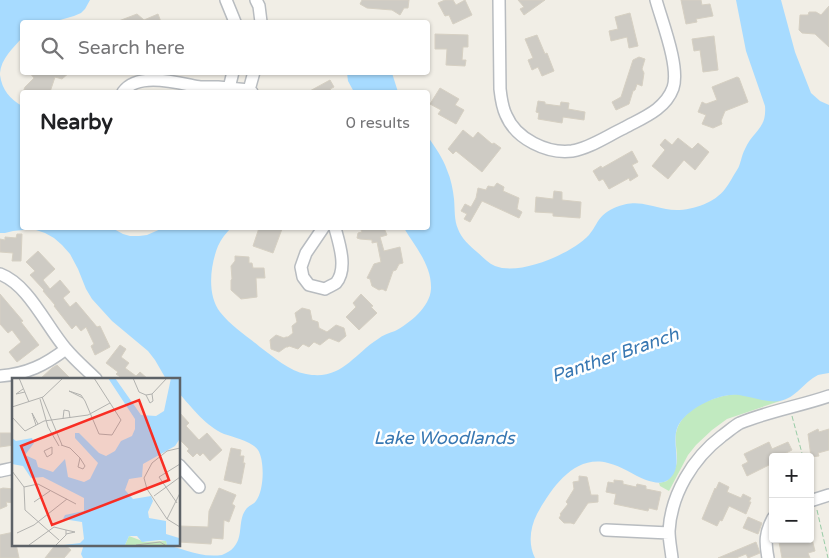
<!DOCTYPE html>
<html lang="en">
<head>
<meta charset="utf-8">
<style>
	body { margin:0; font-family:"Varela Round",sans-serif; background:#f2f2f2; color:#202124 }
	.controls { position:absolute; right:15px; bottom:15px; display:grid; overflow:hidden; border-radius:5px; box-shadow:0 1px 4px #0004 }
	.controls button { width:45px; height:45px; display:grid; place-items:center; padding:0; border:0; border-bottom:1px solid #e0e0e0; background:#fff; color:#202124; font:25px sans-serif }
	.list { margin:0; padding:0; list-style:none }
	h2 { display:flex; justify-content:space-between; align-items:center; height:65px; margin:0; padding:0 20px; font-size:21px }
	h2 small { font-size:16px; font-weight:400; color:#757577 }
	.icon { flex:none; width:28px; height:28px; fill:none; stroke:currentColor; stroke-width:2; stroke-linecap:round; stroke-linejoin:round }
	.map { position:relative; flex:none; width:829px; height:558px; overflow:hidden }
	.search { position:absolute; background:#fff; box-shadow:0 1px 4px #0004; left:20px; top:20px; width:410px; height:55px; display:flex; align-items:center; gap:12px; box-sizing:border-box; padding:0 18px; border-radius:5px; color:#757577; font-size:19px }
	.panel { position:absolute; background:#fff; box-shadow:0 1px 4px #0004; left:20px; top:90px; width:410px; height:140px; border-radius:5px }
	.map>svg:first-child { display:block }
</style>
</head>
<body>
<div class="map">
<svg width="829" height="558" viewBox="0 0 829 558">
	<rect width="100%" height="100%" fill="#f1eee6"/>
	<path fill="#c1eac0" d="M738,394L772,401H780L727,419L712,430L696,445L688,455L669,491L660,486L659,483L667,481C669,477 673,473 675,468C680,459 674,444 676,433C681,408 715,395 738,394Z"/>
	<path fill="#a7dbff" d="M0,0H90L85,9L81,13L74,16L53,22H22V38C13,48 1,59 0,73Z
		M736,0H781L795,52L811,93L820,101L829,105V373C825,374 821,374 818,375C804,382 796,398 780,401C767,403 752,397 739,395C720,392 686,409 678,426C670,443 685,468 668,480C661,485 653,482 646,480C633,475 622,466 608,463C574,454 551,489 537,514C530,528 528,544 535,558H83L81,554L84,544C101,544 119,544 137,544C144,544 152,543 160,544C183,547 196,558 222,555C226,553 231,551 234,547C244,536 237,519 247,508C250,505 254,504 256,501C264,491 265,461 258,450C253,442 233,437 224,434C207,427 191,407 179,393V379H166L155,360L148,351L112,321L92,299L86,289L78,269L70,254L62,245L54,238L45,233L33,229L13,231L5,233H0V75C2,90 10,99 22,106V228H112L123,234L130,236H139L147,235L163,228H231C226,233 221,239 218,246C210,266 207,295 220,312C231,326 247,336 260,347C274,357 289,371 306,374C341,381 353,355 378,339C383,335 389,333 395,331C410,323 430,307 431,289C432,265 415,247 404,228H428V137C435,147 443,158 447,170C451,179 453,190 454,199C455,209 454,220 458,229C461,238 470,246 477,252C483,257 488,263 495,266C520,276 571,254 589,235C599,223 597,216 614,208C636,199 645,205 666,209C685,213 713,205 725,189C729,184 733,176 737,170C741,164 741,156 745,149C753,131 767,129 765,106L746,51Z
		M347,73H392L398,92H354L348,81Z"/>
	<path fill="#cecbc4" stroke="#d6d0c3" d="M362,0H409L408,8H404L400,15L392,10L367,8L360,4Z
		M445,0H453L456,5L465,0L472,15L453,24L449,15L445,16L438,3Z
		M518,0H545L524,15L520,9L524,7Z
		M681,0H701L702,5L710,4L713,16L696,19L697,22L686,24Z
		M829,6V47L815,34L802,33L799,30L800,15H808L809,12H816L821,15Z
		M630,13L638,46L629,48L627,37L611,41L609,31L618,29L615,17Z
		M137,14L144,20L158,14L161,22H116Z
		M435,34L468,35V47H463L462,60H466L465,66L446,65L447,49H435Z
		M537,35L545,54L547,53L554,71L542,76L538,67L532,70L528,60L533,58L525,39Z
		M714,36L718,70L703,72L700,50L694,51L692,39Z
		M639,57L645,59L642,69L644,73L642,86L637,84L635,90L633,91L629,104L616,110L612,102L621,97L633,60Z
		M29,72H70L62,79L55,77L50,92H23L25,87L34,78Z
		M737,77L739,78L748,102L725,111L721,121L722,124L713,128L702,124L706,115L698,112L702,102L706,104L717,100L712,87Z
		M330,80L334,87L330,89L332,92H308Z
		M440,88L459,99L455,105L464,110L456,124L438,114L441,110L430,104Z
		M538,101L545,102V104L560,106L561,102L569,103L568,109L585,112L584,120L563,117L562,123L538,119L539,113L536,112Z
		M463,130L473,138L478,132L492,144L494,143L501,148L482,172L456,151L453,154L448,149Z
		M678,138L692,149L698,143L709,152L695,170L684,160L668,179L652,166L665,150L660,145L665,139L672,145Z
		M632,151L638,162L632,165L638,176L630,181L629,178L609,189L603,179L599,181L593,171L601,166L602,168Z
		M497,183L504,187L503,191L519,198L517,209L522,212L519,218L482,201L470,222L464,219L467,214L461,211L465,204L471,207L476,198L478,188L486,190L488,186L494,187Z
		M554,191L562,192V200L581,202L580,218L553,216V213L535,212L536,197L553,199Z
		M259,228H277L282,229L273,253L253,246Z
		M360,228H384L387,235L380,237L384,251L400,247L403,263L399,264L396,270L393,271L386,291L382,289L379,290L372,286L370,279L367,278L374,264L381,262L377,242L372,243V240L360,239L357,238L358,233L362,232Z
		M17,234H22L21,261H12L13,253L0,252V239L5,240V237L16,238Z
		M38,251L55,269L43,280L50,289L60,280L70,292L63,298L70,307L76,302L97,327L100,326L110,347L95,355L91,346L94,344L86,327L81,331L76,325L72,329L54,306L55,305L43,291L44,290L30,275L35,271L26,262Z
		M235,256L249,257V263H252L253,268H264L265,278H256L257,297L241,299L231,290V280L232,279L231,266L235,261Z
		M0,294L23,321L21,322L39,345L17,362L9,352L21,342L12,330L8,333L0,324Z
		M361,294L373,306L371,307L377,313L359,330L346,317L356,307L353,303Z
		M302,308L310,310L312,320L318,322L319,328L327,332L336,325L344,328L346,336L339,342L329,338L320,345L314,342L309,347L303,344L298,349L289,346L288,347H286L279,352L271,349L270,340L276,335L284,338L286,337H288L293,333L292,326L297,322L295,313Z
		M120,345L126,349L121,357L129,363L125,368L136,376L140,372L148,379H123L116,374L118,372L106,363Z
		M57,365L71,379H40L52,368Z
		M179,412L189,423L186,426L199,440L207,433L222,450L210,461L203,453L200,456L197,453L193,457L187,451L189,449L179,439Z
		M818,429L819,432L829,429V450L818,453L819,456L811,457L808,434Z
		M0,433H14V445L0,447Z
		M769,442L772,449L788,442L792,450L778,457H773V463L747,476L742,465L748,462L744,454Z
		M231,448L241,450L240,456H244L243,463H245L241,484L224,480Z
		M579,476L587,477L591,495H598V502L588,503L574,524L571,523H564L559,518L561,515L560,514L568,504L566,502L574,489L573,482L579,481Z
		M614,480L623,481V484L636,487L637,484L646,486V489L661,492L657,510L649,508L648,511L614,504L616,494L606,492L608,482L614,483Z
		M719,482L729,487L727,492L741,498L743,494L751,498L749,502H751L746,514L729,506L722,521L720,520L717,526L702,519L715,488L716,489Z
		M3,488L14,489V503L6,502L7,506L0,509V489Z
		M219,488L236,495L232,504L235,506L229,522L224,520L223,539L212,538L211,544L179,542V526L208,527L209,511Z
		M748,517L762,523L758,534L743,528Z
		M14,532V544H16L19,558H0V535Z
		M790,539H812L815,551L808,553L810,558H782L779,542Z
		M756,542L760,553L748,558L746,554L736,558H718Z
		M56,544H64L71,550L64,558H45Z"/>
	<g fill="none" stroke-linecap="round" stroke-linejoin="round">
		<g stroke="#b8bcc0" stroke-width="14">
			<path id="minor" d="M226,0L235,22
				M256,0L259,6L261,22
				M499,0L500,89C501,98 502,107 506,115C516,139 547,154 572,151C590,148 607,136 624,128C642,118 665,110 673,88C680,67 662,22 656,0
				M200,87H218L249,90L252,92
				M229,88L233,72
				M249,90L254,72
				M123,92C138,71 178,83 200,87L195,92
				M323,228L306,253L301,267L303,277L309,285L325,289C328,287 333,285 336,283C348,269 339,243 335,228
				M0,274C29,285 46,326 66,349C75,360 86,369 96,379
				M0,376C27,374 45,365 66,349
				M179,465L199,487
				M0,471L14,468
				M810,501L829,495
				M606,530L669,533
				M672,558C671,549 669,540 669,531C671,494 693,458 722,436C728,432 734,426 740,423C769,411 800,406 829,396
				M768,558C765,542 765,533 773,518"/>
		</g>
		<path stroke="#98cca6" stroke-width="1" stroke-dasharray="5 2.5" stroke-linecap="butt" d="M792,416L803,457
			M810,485L812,492
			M817,510L828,558"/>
		<use href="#minor" stroke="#fff" stroke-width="11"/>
	</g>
	<g text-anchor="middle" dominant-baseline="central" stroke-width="5" stroke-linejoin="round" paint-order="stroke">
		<g font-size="18" font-style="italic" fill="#3777b2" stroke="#fff">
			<text transform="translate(615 355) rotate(-19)">Panther Branch</text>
			<text x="444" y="438">Lake Woodlands</text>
		</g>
	</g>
	<g transform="translate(12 378)">
		<rect width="168" height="168" fill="#f1eee6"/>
		<path d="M117,158L133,164L154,163L155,167H113Z" fill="#c1eac0"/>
		<path d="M96,0H103L129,37L144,38L152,33L159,0H167V62L163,68L131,86L130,99L117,101L113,112L121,121L139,118L141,123L136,134L137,140L154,143V156L167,160V167H155L154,163L148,162L130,164L125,158H117L113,167H52L68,165L72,161L70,144L51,141L53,137L72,133V120L31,99L19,100L11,88L0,86V60L4,63L20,60L22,65L13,77L24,82L26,89L41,94L53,81L56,99L72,104L78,101L86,85L63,60V55H67L87,75L94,78L103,73L109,63L120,58L123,51V41Z" fill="#a7dbff"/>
		<path fill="none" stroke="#b2b2af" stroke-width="1" d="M7,0L17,24M121,0L127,14L134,17M11,11L4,16L13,14M134,17L140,16L155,0M134,17L138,25L141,23L140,16M30,19L50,67M71,20L57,13L69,17L73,23L87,56L100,57L109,42L82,0M28,21L36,49L47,68M0,29L31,19L51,0M0,39L13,53L32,43L76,37L98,25M51,41L52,32L57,33L58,40M24,47L20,35L26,46M49,67L58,70L68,80M40,69V76L35,79L32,73ZM168,70L155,73L140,85L132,100L135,111L155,141L168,149M68,80L73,88L71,91L66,89ZM0,93L12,109L13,132L47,162M12,109L26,106L64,126M142,118L168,99M22,124L38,113M165,125L147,99L168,86M155,141L168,115M54,152L63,154L54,156M5,155L22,147L55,121M17,167L42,149L54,152M44,167L54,157V152M124,167L148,164L153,167"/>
		<path fill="#f82e24" fill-opacity="0.15" stroke="#f82e24" stroke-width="2.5" d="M127,22L157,102L40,147L9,68Z"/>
		<rect width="168" height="168" fill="none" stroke="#5d6267" stroke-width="2.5"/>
	</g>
</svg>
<div class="controls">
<button>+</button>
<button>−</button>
</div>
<div class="search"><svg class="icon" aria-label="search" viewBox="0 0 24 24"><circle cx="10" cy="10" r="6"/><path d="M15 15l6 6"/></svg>Search here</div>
<section class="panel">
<h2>Nearby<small>0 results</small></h2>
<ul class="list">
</ul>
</section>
</div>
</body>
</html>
